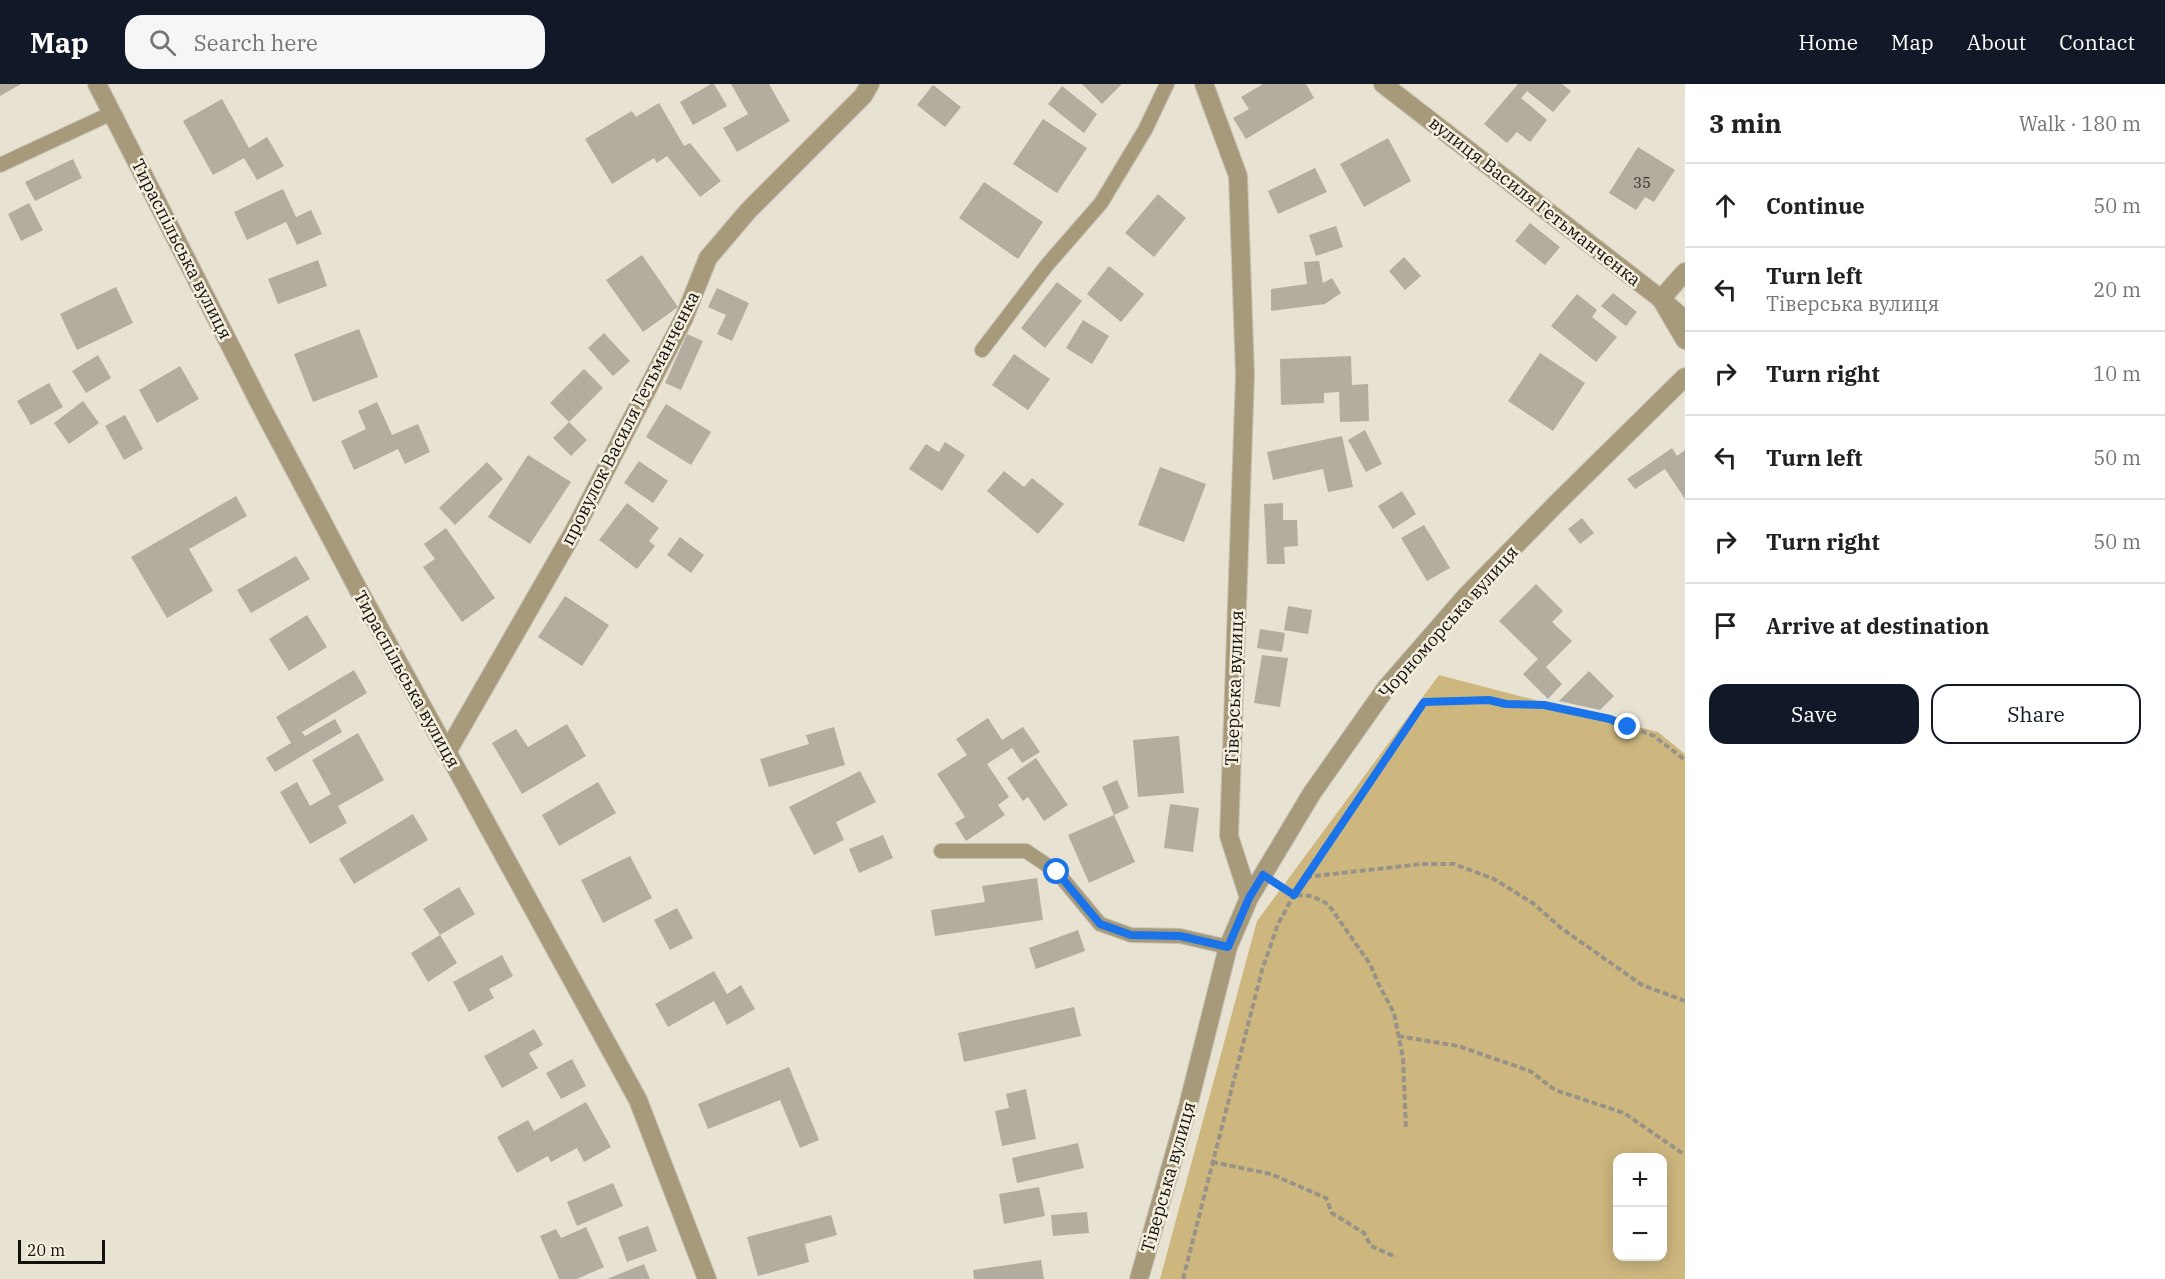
<!DOCTYPE html>
<html lang="en">
<head>
<meta charset="utf-8">
<style>
	body { margin:0; font-family:"IBM Plex Serif",serif; background:#f6f6f6; color:#202124 }
	.controls { position:absolute; right:18px; bottom:18px; display:grid; overflow:hidden; border-radius:12px; box-shadow:0 3px 15px #0003 }
	.controls button { width:54px; height:54px; display:grid; place-items:center; padding:0; border:0; border-bottom:2px solid #e0e0e0; background:#fff; color:#202124; font:30px sans-serif }
	.scale { position:absolute; left:18px; bottom:15px; width:87px; box-sizing:border-box; padding-left:6px; border:3px solid #12100b; border-top:0; font-size:16px; line-height:21px; white-space:nowrap; color:#12100b; -webkit-text-stroke:4px #f5efe0; paint-order:stroke }
	.stop { position:absolute; width:18px; height:18px; margin:-14px; border:4px solid #1a73e8; border-radius:50%; background:#fff }
	.stop.end { background:#1a73e8; border-color:#fff; box-shadow:0 2px 6px #0008 }
	.list { margin:0; padding:0; list-style:none }
	h2 { display:flex; justify-content:space-between; align-items:center; height:78px; margin:0; padding:0 24px; font-size:26px }
	h2 small { font-size:20px; font-weight:400; color:#757577 }
	.list li { display:grid; grid-template-columns:39px 1fr auto; gap:18px; align-items:center; box-sizing:border-box; height:84px; padding:0 24px; border-top:2px solid #e0e0e0 }
	.list b { display:block; font-size:22px; white-space:nowrap }
	.list p { margin:0; font-size:20px; white-space:nowrap; color:#757577 }
	.list em { font-size:20px; font-style:normal; color:#757577 }
	.actions { display:flex; gap:12px; padding:18px 24px }
	.actions a { flex:1; padding:14px 0; border:2px solid #111827; border-radius:18px; text-align:center; font-size:21px; color:#111827 }
	.actions .main { background:#111827; color:#fff }
	.icon { flex:none; width:33px; height:33px; fill:none; stroke:currentColor; stroke-width:2; stroke-linecap:round; stroke-linejoin:round }
	.map { position:relative; flex:none; width:1685px; height:1195px; overflow:hidden }
	header { display:flex; align-items:center; gap:36px; box-sizing:border-box; height:84px; padding:0 30px; background:#111827; color:#fff }
	header strong { font-size:28px }
	nav { display:flex; gap:33px; margin-inline-start:auto; font-size:21px }
	.search { width:420px; height:54px; background:#f6f6f6; display:flex; align-items:center; gap:15px; box-sizing:border-box; padding:0 21px; border-radius:18px; color:#757577; font-size:22px }
	main { display:flex }
	aside { flex:1; background:#fff }
	.map>svg:first-child { display:block }
</style>
</head>
<body>
<header>
<strong>Map</strong>
<div class="search"><svg class="icon" aria-label="search" viewBox="0 0 24 24"><circle cx="10" cy="10" r="6"/><path d="M15 15l6 6"/></svg>Search here</div>
<nav><a>Home</a><a>Map</a><a>About</a><a>Contact</a></nav>
</header>
<main>
<div class="map">
<svg width="1685" height="1195" viewBox="0 0 1685 1195">
	<rect width="100%" height="100%" fill="#e8e2d3"/>
	<path fill="#cdb77f" fill-rule="evenodd" d="M1439,591L1658,648L1685,670V1195H1160L1257,837ZM1618,1074H1662V1172H1618Z"/>
	<path fill="#b3ad9f" d="M0,0H21L0,12Z
		M711,0H714L727,22L693,41L680,18Z
		M731,0H769L790,37L737,68L723,44L748,30Z
		M1082,0H1122L1102,20Z
		M1263,0H1306L1314,14L1246,55L1233,34L1249,25L1241,13Z
		M1518,0H1562L1571,7L1553,28L1527,7L1521,14L1547,36L1530,58L1517,48L1507,59L1484,40Z
		M933,1L961,23L945,43L917,21Z
		M1062,2L1097,30L1084,49L1048,20Z
		M222,15L249,64L267,53L284,82L257,96L244,74L213,91L183,37Z
		M659,19L684,62L690,59L721,97L700,113L667,72L657,79L654,74L612,100L585,55L632,27L636,33Z
		M1043,35L1087,64L1057,109L1013,80Z
		M1388,54L1411,97L1364,123L1340,80Z
		M1638,63L1675,86L1654,118L1645,113L1636,126L1609,109Z
		M73,75L82,94L35,117L25,98Z
		M1315,84L1327,108L1278,130L1268,107Z
		M984,98L1043,138L1018,175L959,134Z
		M283,105L296,133L311,126L322,150L297,161L286,138L247,156L234,128Z
		M1158,110L1186,134L1154,173L1125,149Z
		M29,119L43,146L21,157L8,130Z
		M1530,139L1560,163L1545,181L1515,157Z
		M1336,142L1343,163L1316,172L1309,151Z
		M642,171L678,223L643,248L606,196Z
		M1404,173L1421,192L1405,206L1389,187Z
		M318,176L327,202L278,220L268,195Z
		M1319,177L1323,199L1332,194L1341,209L1325,220L1271,227V205L1307,200L1304,178Z
		M1109,182L1144,210L1121,238L1087,210Z
		M1057,198L1082,217L1045,264L1021,244Z
		M116,203L133,239L77,266L60,230Z
		M717,204L749,219L732,257L717,250L726,231L708,223Z
		M1613,209L1637,228L1626,242L1601,222Z
		M1577,210L1597,226L1592,233L1617,253L1596,278L1551,242Z
		M1083,236L1109,252L1092,280L1066,264Z
		M359,245L378,293L313,318L294,270Z
		M604,249L630,277L613,292L588,264Z
		M687,250L703,257L681,306L665,299Z
		M1540,269L1585,299L1553,347L1508,317Z
		M1014,270L1050,295L1028,326L992,301Z
		M98,271L111,294L86,309L72,287Z
		M1351,272L1352,301L1368,300L1369,337L1340,338L1339,308L1324,309V319L1281,321L1280,275Z
		M180,282L199,315L157,339L139,306Z
		M584,285L603,304L569,338L587,356L571,372L553,354L569,338L550,319Z
		M49,299L63,323L31,341L17,317Z
		M83,317L99,339L69,360L54,339Z
		M377,318L392,351L418,340L430,368L405,380L398,365L354,386L341,357L366,345L358,327Z
		M666,320L711,348L691,381L646,353Z
		M125,331L143,365L124,376L105,342Z
		M1365,346L1382,380L1366,388L1348,356Z
		M1342,352L1353,403L1328,408L1323,385L1273,396L1267,368Z
		M945,358L965,371L942,407L909,385L926,360L939,368Z
		M1672,364L1677,372L1685,366V415L1665,385L1635,405L1627,395Z
		M528,371L571,398L530,460L488,433Z
		M639,377L668,397L653,419L624,399Z
		M487,378L503,395L455,441L439,424Z
		M1160,383L1206,400L1184,458L1138,441Z
		M1004,387L1024,403L1032,394L1064,420L1038,450L987,407Z
		M1402,407L1416,430L1393,445L1378,422Z
		M236,412L247,432L189,465L213,507L167,534L131,473Z
		M627,419L659,444L649,457L655,462L637,485L599,456Z
		M1283,419V436H1297L1298,462L1284,463L1285,480H1267L1264,420Z
		M1582,434L1594,449L1580,460L1568,445Z
		M1424,441L1450,484L1427,497L1401,454Z
		M446,444L495,514L462,538L423,483L435,475L424,460Z
		M680,453L704,471L691,489L667,471Z
		M296,472L310,495L251,529L237,506Z
		M1536,500L1563,527L1552,538L1572,557L1546,583L1562,600L1548,615L1523,590L1538,575L1499,537Z
		M565,512L609,541L582,582L538,553Z
		M1288,522L1312,526L1308,550L1284,546Z
		M307,531L327,563L289,587L269,555Z
		M1260,545L1285,549L1282,568L1257,564Z
		M1262,571L1288,574L1280,623L1254,619Z
		M354,586L367,609L302,648L305,652L335,635L342,648L275,688L266,674L291,659L276,633Z
		M1589,587L1614,612L1600,626L1559,617Z
		M988,634L1002,656L1023,643L1040,668L1022,679L1012,664L987,680L1009,713L998,721L1005,731L966,757L955,739L965,733L937,690L967,671L956,655Z
		M567,640L586,672L522,710L492,659L516,645L528,663Z
		M834,643L845,681L769,703L760,675L809,660L806,651Z
		M358,649L384,696L338,722L347,739L310,760L280,708L297,698L310,722L331,710L312,676Z
		M1179,652L1184,709L1138,713L1133,656Z
		M1036,674L1068,721L1044,737L1028,713L1023,717L1007,694Z
		M860,687L876,718L836,738L844,756L814,771L789,723Z
		M1117,696L1129,724L1114,731L1102,703Z
		M598,698L616,729L559,762L542,731Z
		M1170,720L1199,724L1193,768L1164,764Z
		M413,730L428,756L354,800L339,775Z
		M1114,731L1135,778L1089,799L1068,751Z
		M883,751L893,774L859,789L849,765Z
		M630,772L652,814L603,839L581,796Z
		M1037,794L1043,836L935,852L931,826L985,818L982,802Z
		M459,803L475,830L440,851L423,825Z
		M677,824L693,854L670,866L654,836Z
		M1078,846L1085,867L1036,885L1029,864Z
		M440,851L457,879L428,898L411,869Z
		M502,871L513,892L489,905L494,914L469,928L453,898Z
		M714,887L727,910L741,901L755,925L727,941L714,917L668,943L655,920Z
		M1074,923L1081,952L964,978L958,949Z
		M534,945L543,961L529,969L538,984L502,1004L484,972Z
		M572,975L586,1002L561,1015L546,989Z
		M789,983L819,1056L800,1064L780,1016L708,1045L698,1020Z
		M1026,1005L1036,1055L1002,1062L995,1027L1009,1024L1006,1010Z
		M586,1018L611,1063L584,1078L577,1064L551,1078L548,1072L517,1089L497,1053L528,1036L534,1047Z
		M1078,1059L1084,1084L1017,1099L1012,1074Z
		M613,1099L623,1122L577,1142L567,1118Z
		M1039,1103L1045,1132L1004,1140L999,1110Z
		M1087,1128L1089,1149L1053,1152L1051,1131Z
		M831,1131L837,1151L805,1160L809,1178L758,1192L747,1153Z
		M648,1142L657,1167L627,1178L618,1153Z
		M586,1143L604,1183L577,1195H559L540,1152L556,1145L561,1154Z
		M1041,1176L1044,1195H974L973,1186Z
		M644,1180L650,1195H607Z"/>
	<g fill="none" stroke-linecap="round" stroke-linejoin="round">
		<g stroke="#c6c0b3" stroke-width="16">
			<path id="service" d="M0,81L112,29
				M982,266L1047,181L1101,119L1145,46L1167,0
				M941,767H1026L1057,788L1100,840L1131,851L1180,852L1228,863"/>
		</g>
		<g stroke="#c6c0b3" stroke-width="20">
			<path id="minor" d="M97,0L261,322L358,505L638,1016L707,1195
				M1685,188L1661,215L1685,256
				M447,668L574,447L684,234L708,174L748,127L863,12L870,0
				M1249,814L1312,709L1386,604L1466,512L1558,418L1685,293
				M1139,1195L1188,1022L1228,863L1249,814L1229,752L1245,291L1238,92L1204,0"/>
		</g>
		<g stroke="#c6c0b3" stroke-width="20">
			<path id="tertiary" d="M1383,0L1661,215L1685,236"/>
		</g>
		<path stroke="#989388" stroke-width="4" stroke-dasharray="6 3" stroke-linecap="butt" d="M1306,793L1421,780H1454L1494,795L1534,820L1561,844L1642,901L1685,917
			M1281,803L1294,811L1312,812L1328,820L1370,880L1378,899L1394,929L1403,974L1406,1046
			M1398,952L1458,962L1530,987L1555,1006L1624,1029L1685,1071
			M1212,1078L1271,1090L1326,1114L1332,1129L1364,1149L1371,1162L1396,1173
			M1183,1195L1262,886L1278,840L1294,811L1424,618L1489,616L1506,620H1544L1610,635L1654,652L1685,676"/>
		<use href="#service" stroke="#a79a7b" stroke-width="14"/>
		<use href="#minor" stroke="#a79a7b" stroke-width="18"/>
		<use href="#tertiary" stroke="#a79a7b" stroke-width="18"/>
	</g>
	<g fill="none" stroke-linecap="round" stroke-linejoin="round">
		<path stroke="#1a73e8" stroke-width="8" d="M1057,788L1100,840L1131,851L1180,852L1228,863L1249,814L1263,791L1294,811L1424,618L1489,616L1506,620L1544,621L1610,635L1628,643"/>
	</g>
	<g text-anchor="middle" dominant-baseline="central" stroke-width="5" stroke-linejoin="round" paint-order="stroke">
		<g font-size="15" fill="#3a3730">
			<text x="1642" y="98">35</text>
		</g>
		<g font-size="18" fill="#12100b" stroke="#f5efe0">
			<text transform="translate(1535 117) rotate(38)">вулиця Василя Гетьманченка</text>
			<text transform="translate(182 165) rotate(63)">Тираспільська вулиця</text>
			<text transform="translate(630 334) rotate(-63)">провулок Василя Гетьманченка</text>
			<text transform="translate(1448 538) rotate(-48)">Чорноморська вулиця</text>
			<text transform="translate(407 595) rotate(61)">Тираспільська вулиця</text>
			<text transform="translate(1234 604) rotate(-88)">Тіверська вулиця</text>
			<text transform="translate(1168 1093) rotate(-74)">Тіверська вулиця</text>
		</g>
	</g>
</svg>
<div class="controls">
<button>+</button>
<button>−</button>
</div>
<div class="scale">20 m</div>
<div class="stop" style="left:1057px;top:788px"></div>
<div class="stop end" style="left:1628px;top:643px"></div>
</div>
<aside>
<h2>3 min<small>Walk · 180 m</small></h2>
<ul class="list">
<li><svg class="icon" aria-label="ahead" viewBox="0 0 24 24"><path d="M12 20V5M6 11l6-6 6 6"/></svg><div><b>Continue</b></div><em>50 m</em></li>
<li><svg class="icon" aria-label="left" viewBox="0 0 24 24"><path d="M17 20v-9H6M10 6l-5 5 5 5"/></svg><div><b>Turn left</b><p>Тіверська вулиця</p></div><em>20 m</em></li>
<li><svg class="icon" aria-label="right" viewBox="0 0 24 24"><path d="M7 20v-9h11M14 6l5 5-5 5"/></svg><div><b>Turn right</b></div><em>10 m</em></li>
<li><svg class="icon" aria-label="left" viewBox="0 0 24 24"><path d="M17 20v-9H6M10 6l-5 5 5 5"/></svg><div><b>Turn left</b></div><em>50 m</em></li>
<li><svg class="icon" aria-label="right" viewBox="0 0 24 24"><path d="M7 20v-9h11M14 6l5 5-5 5"/></svg><div><b>Turn right</b></div><em>50 m</em></li>
<li><svg class="icon" aria-label="arrive" viewBox="0 0 24 24"><path d="M6 21V4h12l-3 4 3 4H6"/></svg><div><b>Arrive at destination</b></div></li>
</ul>
<div class="actions"><a class="main">Save</a><a>Share</a></div>
</aside>
</main>
</body>
</html>
